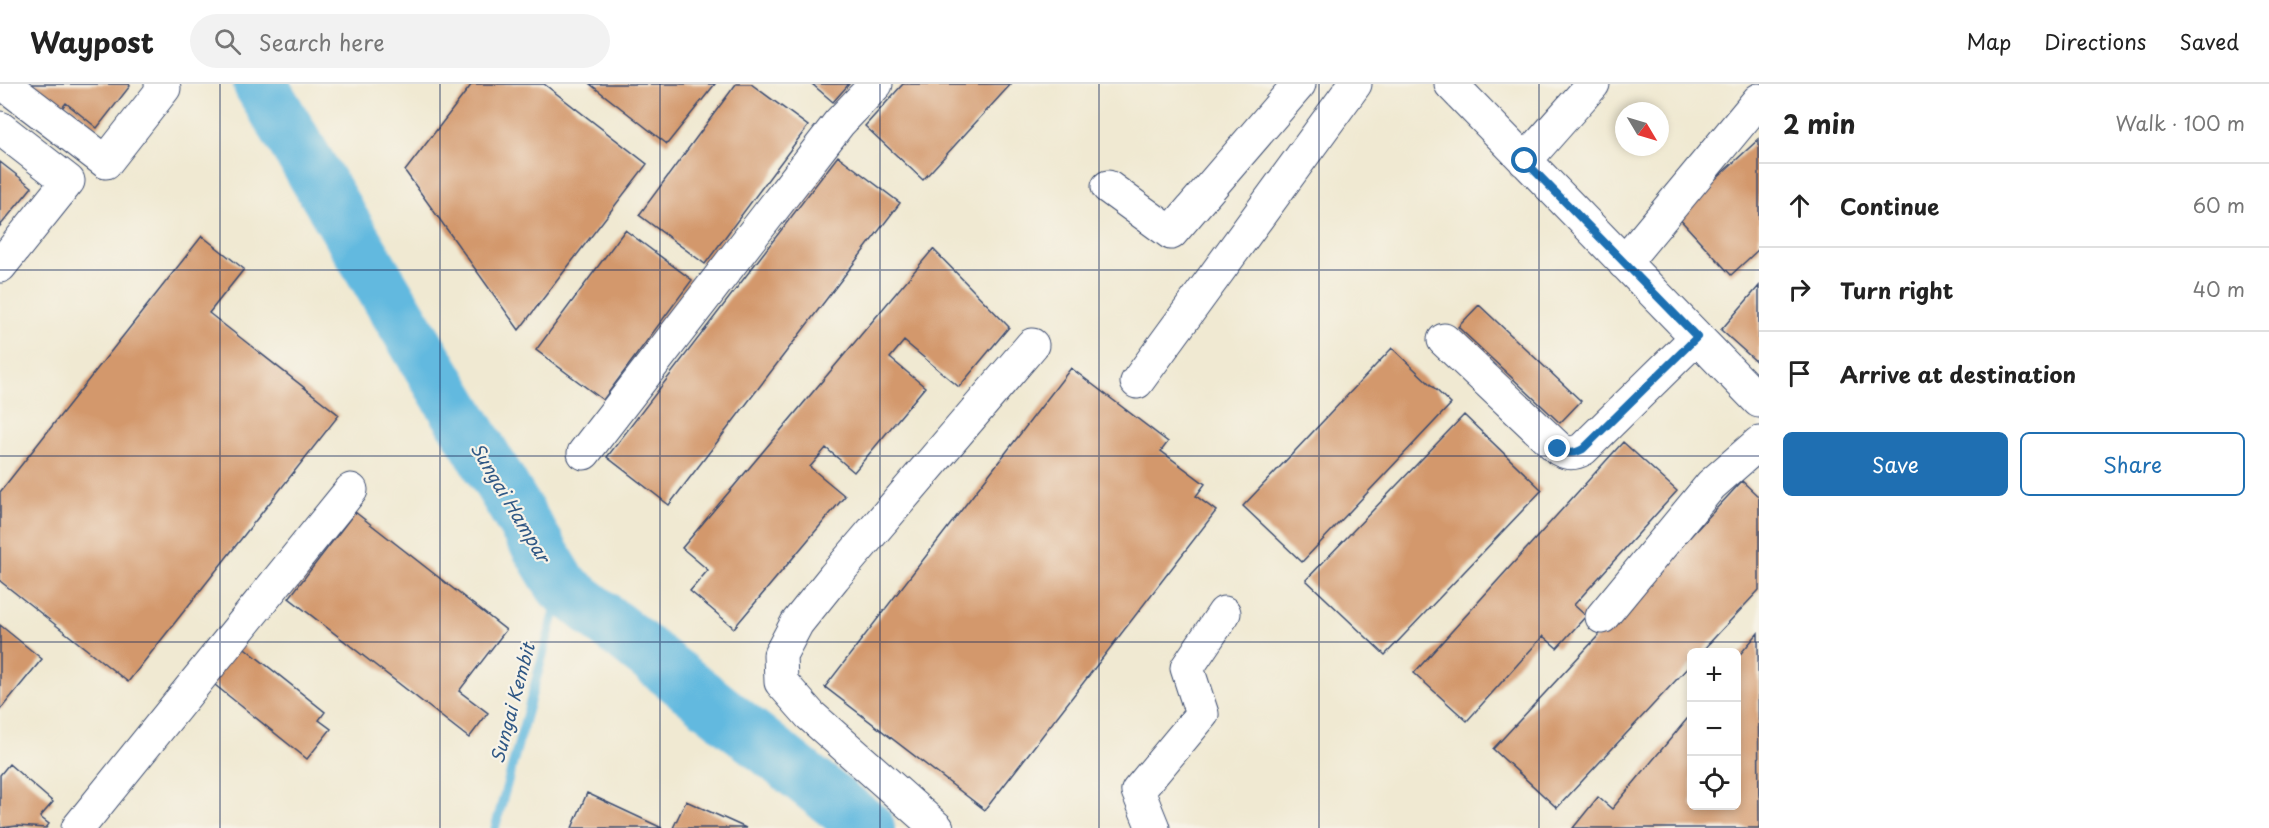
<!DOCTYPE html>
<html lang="en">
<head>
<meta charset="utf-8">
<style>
	body { margin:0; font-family:"Playpen Sans",sans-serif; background:#f2f2f2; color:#222 }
	.controls { position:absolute; right:18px; bottom:18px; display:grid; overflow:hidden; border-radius:9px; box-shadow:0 3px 9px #0003 }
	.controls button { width:54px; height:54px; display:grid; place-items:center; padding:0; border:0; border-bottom:2px solid #e0e0e0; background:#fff; color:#222; font:30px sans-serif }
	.compass { position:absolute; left:1615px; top:18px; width:54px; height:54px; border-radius:50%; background:#fff; box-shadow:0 3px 9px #0003; rotate:128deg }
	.stop { position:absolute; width:18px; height:18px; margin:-14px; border:4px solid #1f6fb2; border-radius:50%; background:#fff }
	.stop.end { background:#1f6fb2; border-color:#fff; box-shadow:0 2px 6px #0008 }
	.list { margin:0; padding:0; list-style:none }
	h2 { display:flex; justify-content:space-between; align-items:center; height:78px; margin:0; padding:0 24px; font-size:26px }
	h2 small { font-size:20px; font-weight:400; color:#767676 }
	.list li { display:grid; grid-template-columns:39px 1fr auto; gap:18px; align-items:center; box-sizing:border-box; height:84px; padding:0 24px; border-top:2px solid #e0e0e0 }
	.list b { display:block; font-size:22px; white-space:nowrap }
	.list em { font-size:20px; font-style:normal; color:#767676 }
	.actions { display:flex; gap:12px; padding:18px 24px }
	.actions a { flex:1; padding:14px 0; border:2px solid #1f6fb2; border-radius:9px; text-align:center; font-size:21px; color:#1f6fb2 }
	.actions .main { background:#1f6fb2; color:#fff }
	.icon { flex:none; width:33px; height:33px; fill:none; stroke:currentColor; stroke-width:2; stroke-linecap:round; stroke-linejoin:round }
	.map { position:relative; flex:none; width:1759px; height:744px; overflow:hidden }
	header { display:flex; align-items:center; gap:36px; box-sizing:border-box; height:84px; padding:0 30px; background:#fff; border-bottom:2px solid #e0e0e0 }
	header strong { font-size:28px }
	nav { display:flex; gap:33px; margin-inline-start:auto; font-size:21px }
	.search { width:420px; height:54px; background:#f2f2f2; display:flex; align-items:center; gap:15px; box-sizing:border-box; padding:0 21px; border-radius:33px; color:#767676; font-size:22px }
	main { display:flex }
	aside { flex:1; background:#fff }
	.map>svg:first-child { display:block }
</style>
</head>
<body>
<header>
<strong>Waypost</strong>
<div class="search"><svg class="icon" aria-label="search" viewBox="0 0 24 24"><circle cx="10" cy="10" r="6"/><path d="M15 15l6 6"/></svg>Search here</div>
<nav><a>Map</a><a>Directions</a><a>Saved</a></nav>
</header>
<main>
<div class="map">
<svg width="1759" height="744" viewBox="0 0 1759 744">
	<rect width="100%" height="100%" fill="#f7f3e8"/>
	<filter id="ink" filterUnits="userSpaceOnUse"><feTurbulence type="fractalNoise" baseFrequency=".0167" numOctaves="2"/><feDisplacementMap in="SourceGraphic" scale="12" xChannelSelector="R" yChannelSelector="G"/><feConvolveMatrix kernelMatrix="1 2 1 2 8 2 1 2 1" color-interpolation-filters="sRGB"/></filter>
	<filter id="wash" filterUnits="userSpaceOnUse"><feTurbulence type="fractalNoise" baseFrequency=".008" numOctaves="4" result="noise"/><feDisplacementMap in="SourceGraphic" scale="24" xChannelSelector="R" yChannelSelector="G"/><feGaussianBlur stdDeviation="1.35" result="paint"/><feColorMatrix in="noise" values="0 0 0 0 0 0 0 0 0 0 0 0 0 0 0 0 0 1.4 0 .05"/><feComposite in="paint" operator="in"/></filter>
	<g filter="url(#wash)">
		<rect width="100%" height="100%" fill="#f0e9d2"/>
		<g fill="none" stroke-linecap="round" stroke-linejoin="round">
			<path stroke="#62b9df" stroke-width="9" d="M495,744L562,502"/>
			<path stroke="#62b9df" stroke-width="54" d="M260,0L562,502L868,744"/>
		</g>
		<g id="blocks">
			<path fill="#d3986c" d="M26,0H129L130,2L97,44L66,19L57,30Z
				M472,0H544L647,80L519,246L405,87Z
				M590,0H715L667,60Z
				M736,0H751L808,42L705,180L639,131Z
				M812,0H849L833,18Z
				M903,0H1011L923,96L865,42Z
				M1759,55V165L1731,191L1676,131Z
				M838,72L900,119L669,421L607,373Z
				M0,78L32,103L0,142Z
				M625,146L692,196L603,316L536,266Z
				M202,152L244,185L209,229L339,331L128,598L0,497V408Z
				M933,165L1009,243L959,303L904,257L890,274L925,303L854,388L826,364L810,383L845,412L734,544L690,507L708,486L682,464Z
				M1759,202V280L1721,246Z
				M1479,221L1581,317L1560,339L1458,243Z
				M1392,264L1451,320L1302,478L1243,422Z
				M1071,284L1168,358L1161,367L1205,400L1196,412L1216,427L985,726L825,603Z
				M1464,331L1542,406L1385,571L1306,496Z
				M1623,358L1677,407L1574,521L1586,532L1557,564L1543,552L1467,637L1414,589Z
				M1742,397L1759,413V506L1701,568H1692V579L1557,724L1493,665Z
				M355,428L506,546L459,607L488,629L469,654L289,514Z
				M0,541L42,575L0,626Z
				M1758,549L1759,744H1573L1598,713L1612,725L1692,629V722H1736V575Z
				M241,561L325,628L319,636L331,645L307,675L210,597Z
				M9,680L53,718L40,733L49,740L46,744L17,742L0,744V691Z
				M587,709L662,744H572Z
				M686,717L746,744H673Z"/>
		</g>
	</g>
	<g filter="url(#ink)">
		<use href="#blocks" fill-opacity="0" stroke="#3b4b6f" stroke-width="1.5"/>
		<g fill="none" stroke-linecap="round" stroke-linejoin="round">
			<g stroke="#3b4b6f" stroke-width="35">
				<path id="minor" d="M4,0L106,78L164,4L161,0
					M1451,0L1759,317
					M0,44L68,97L0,182
					M1525,77L1593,0
					M1108,103L1171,149L1299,0
					M1624,179L1759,16
					M1444,256L1559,365C1568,370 1574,370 1583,365L1697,253
					M1137,298L1355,0
					M584,369L839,39L876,0
					M1602,533L1711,401L1759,359
					M78,744L351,406
					M937,744L810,631L781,598L780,571L797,539L834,493L1032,261
					M1153,744L1138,707L1202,630L1187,584L1224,529"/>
			</g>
			<use href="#minor" stroke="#fff" stroke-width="33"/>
		</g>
	</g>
	<g fill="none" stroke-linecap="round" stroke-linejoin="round" filter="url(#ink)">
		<path stroke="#1f6fb2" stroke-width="8" d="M1525,77L1697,253L1583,365C1574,370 1568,370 1558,365"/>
	</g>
	<path fill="none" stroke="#1b2f5e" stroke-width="1.5" stroke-opacity="0.55" d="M220,0V744M440,0V744M660,0V744M880,0V744M1099,0V744M1319,0V744M1539,0V744M0,186H1759M0,372H1759M0,558H1759"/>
	<g text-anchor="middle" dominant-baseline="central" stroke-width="4.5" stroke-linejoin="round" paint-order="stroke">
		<g font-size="18" font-style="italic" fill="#305885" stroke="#f7f3e8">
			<text transform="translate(511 418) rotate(59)">Sungai Hampar</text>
			<text transform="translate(512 619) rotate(-75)">Sungai Kembit</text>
		</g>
	</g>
</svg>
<div class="controls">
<button>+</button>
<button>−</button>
<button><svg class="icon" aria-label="locate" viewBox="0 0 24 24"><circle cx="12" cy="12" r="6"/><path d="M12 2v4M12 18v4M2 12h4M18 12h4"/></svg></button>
</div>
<svg class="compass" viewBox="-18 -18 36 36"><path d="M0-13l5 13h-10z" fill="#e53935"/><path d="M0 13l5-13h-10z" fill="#767676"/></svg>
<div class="stop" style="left:1525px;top:77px"></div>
<div class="stop end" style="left:1558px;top:365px"></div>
</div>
<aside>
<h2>2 min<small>Walk · 100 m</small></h2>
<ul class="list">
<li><svg class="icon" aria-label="ahead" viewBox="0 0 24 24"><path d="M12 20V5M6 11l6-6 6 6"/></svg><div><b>Continue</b></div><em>60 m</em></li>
<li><svg class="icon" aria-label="right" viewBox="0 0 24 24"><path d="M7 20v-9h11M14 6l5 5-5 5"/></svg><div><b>Turn right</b></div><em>40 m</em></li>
<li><svg class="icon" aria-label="arrive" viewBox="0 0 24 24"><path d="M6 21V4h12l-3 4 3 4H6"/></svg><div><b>Arrive at destination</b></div></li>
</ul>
<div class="actions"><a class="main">Save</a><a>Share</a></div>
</aside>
</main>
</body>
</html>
